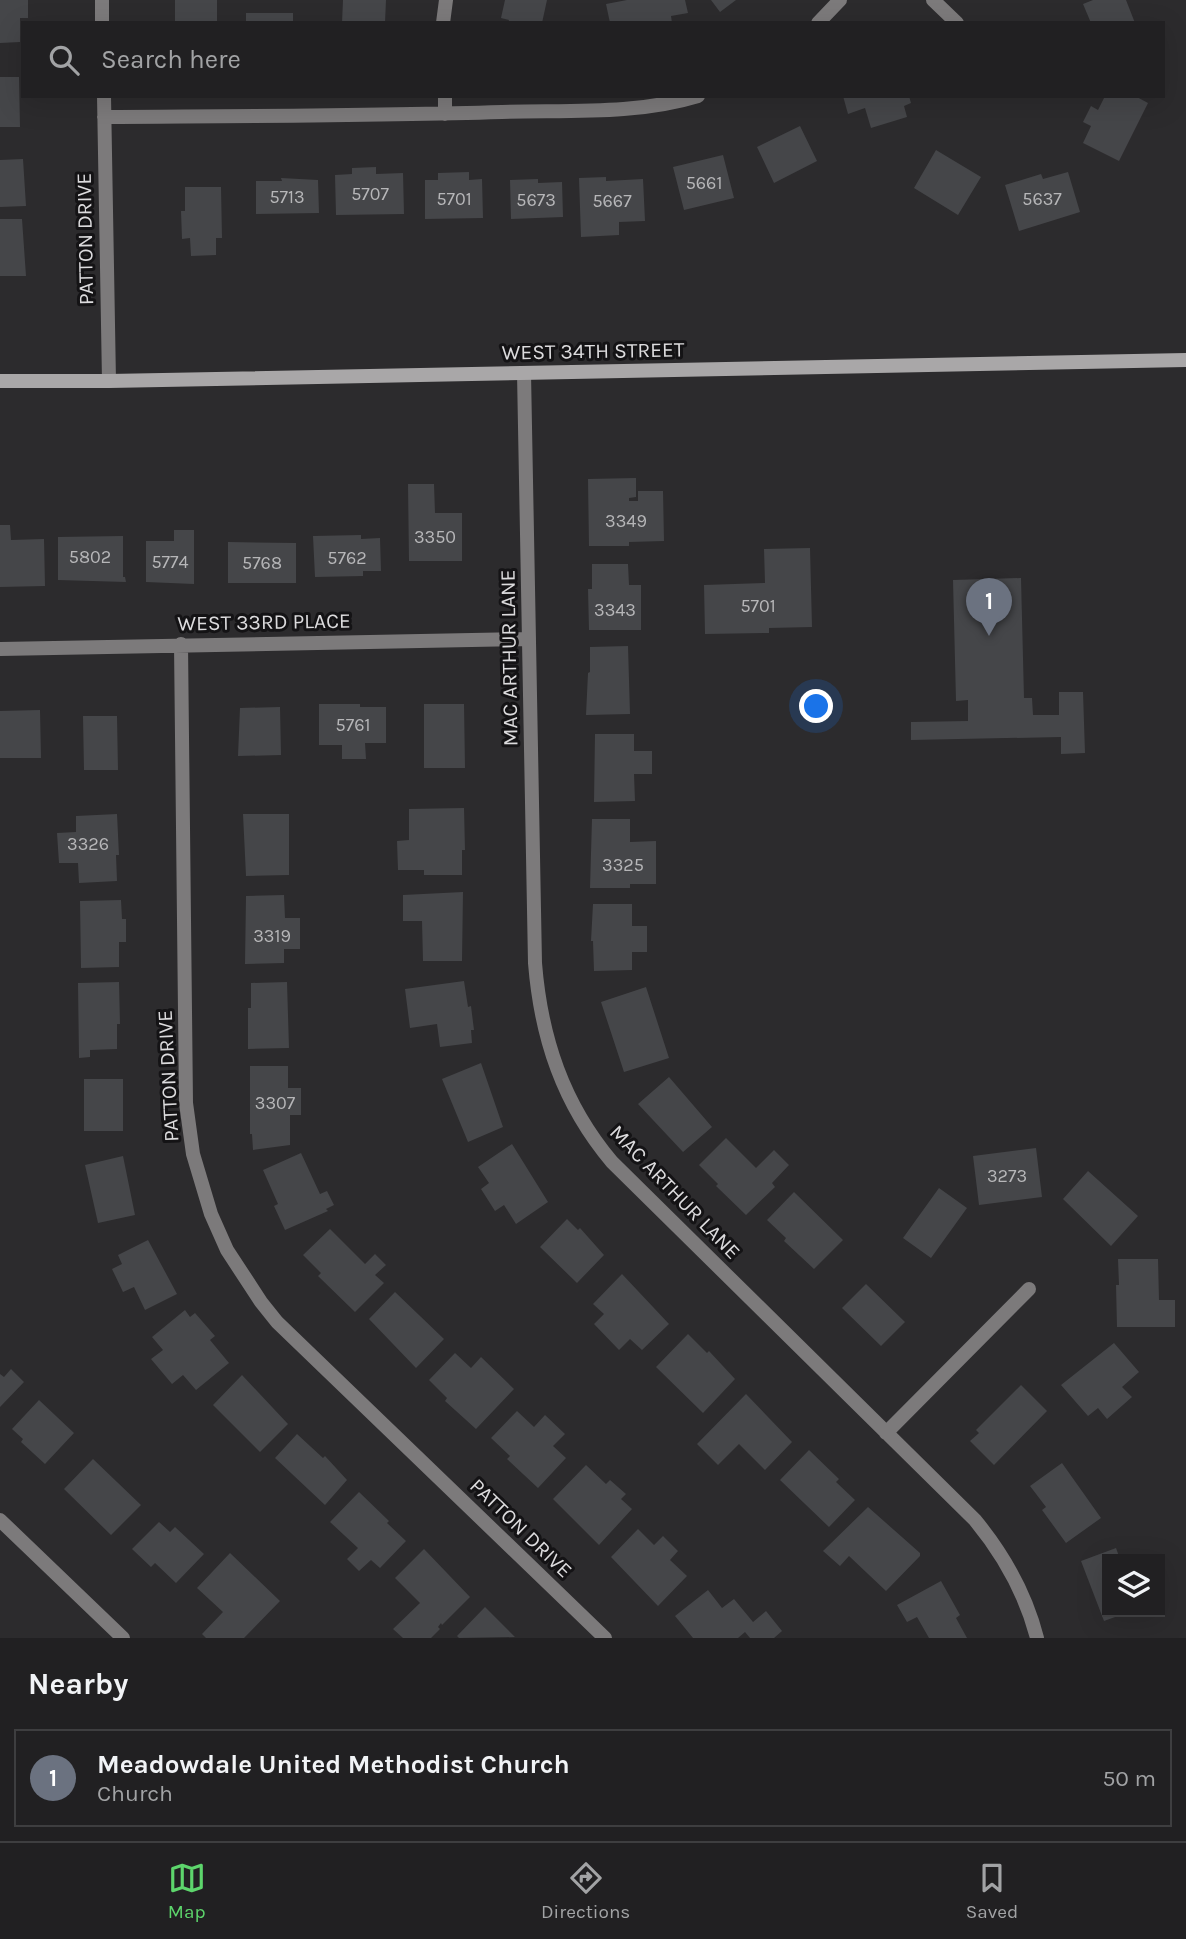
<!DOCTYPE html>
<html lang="en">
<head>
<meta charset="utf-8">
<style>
	body { margin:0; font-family:Karla,sans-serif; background:#2d2d2f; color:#f1f3f6 }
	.controls { position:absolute; right:21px; bottom:21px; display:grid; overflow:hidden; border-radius:0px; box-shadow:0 7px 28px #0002 }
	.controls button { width:63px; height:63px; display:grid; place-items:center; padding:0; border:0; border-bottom:2px solid #3e3e40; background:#212022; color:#f1f3f6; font:35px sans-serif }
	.you { position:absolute; left:817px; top:707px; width:24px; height:24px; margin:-18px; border:5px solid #fff; border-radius:50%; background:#1a73e8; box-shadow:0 0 0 10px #1a73e833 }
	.badge { display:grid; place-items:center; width:46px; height:46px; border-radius:50%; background:#5dd56c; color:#fff; font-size:23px; font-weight:700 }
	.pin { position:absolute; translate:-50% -58px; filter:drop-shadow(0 2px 4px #0008) }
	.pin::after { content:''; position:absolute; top:37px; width:24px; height:21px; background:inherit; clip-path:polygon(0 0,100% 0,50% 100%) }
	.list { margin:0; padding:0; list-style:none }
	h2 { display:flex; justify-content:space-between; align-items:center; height:91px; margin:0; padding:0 28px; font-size:30px }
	h2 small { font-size:23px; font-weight:400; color:#a2a3a5 }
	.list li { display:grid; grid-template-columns:46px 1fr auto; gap:21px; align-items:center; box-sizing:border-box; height:98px; margin:0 14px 14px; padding:0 14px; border:2px solid #3e3e40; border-radius:0px }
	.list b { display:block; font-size:26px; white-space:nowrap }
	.list p { margin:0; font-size:23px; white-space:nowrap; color:#a2a3a5 }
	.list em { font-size:23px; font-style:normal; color:#a2a3a5 }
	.icon { flex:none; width:38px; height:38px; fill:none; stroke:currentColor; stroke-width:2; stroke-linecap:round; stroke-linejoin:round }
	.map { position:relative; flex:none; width:1186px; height:1638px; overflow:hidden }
	.search { position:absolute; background:#212022; box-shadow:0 7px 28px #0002; left:21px; right:21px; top:21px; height:77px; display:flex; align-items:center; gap:18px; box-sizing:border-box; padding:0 24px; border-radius:0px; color:#a2a3a5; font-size:26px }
	.sheet { height:203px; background:#212022 }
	nav { display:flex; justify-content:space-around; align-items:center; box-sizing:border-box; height:98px; border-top:2px solid #3e3e40; background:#212022; font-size:19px; color:#a2a3a5 }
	nav a { display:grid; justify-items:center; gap:4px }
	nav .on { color:#5dd56c }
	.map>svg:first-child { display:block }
</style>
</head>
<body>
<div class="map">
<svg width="1186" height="1638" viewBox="0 0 1186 1638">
	<rect width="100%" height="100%" fill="#2c2b2d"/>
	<path fill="#454649" d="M0,0H28V18H20V42L0,43Z
		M175,0H217V23H175Z
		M343,0H386L385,23H342Z
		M505,0H547L542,23H508L509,20L501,18Z
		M627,0H685L688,13L671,16L672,23H610L606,4Z
		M711,0H736L720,12Z
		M1093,0H1126L1135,23H1091L1083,4Z
		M246,13H293V23H246Z
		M0,77H19L20,127H0Z
		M843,96H909L911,103L904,106L907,117L871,128L865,108L848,114Z
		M1105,96H1135L1148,103L1119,161L1083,143L1091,126L1083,122L1091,106L1098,110Z
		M800,126L817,161L774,183L757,147Z
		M936,150L981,177L958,215L914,188Z
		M723,155L734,198L684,210L673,167Z
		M23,159L26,206L0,207V160Z
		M376,167V174L403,173L404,214L336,215L335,175L352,174V168Z
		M469,172V180L482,179L483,218L425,219V180H438V173Z
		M1068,172L1080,212L1019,231L1005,185L1041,174L1043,179Z
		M606,177V181L643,179L645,221L619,222V235L581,237L579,178Z
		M281,178L318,180L319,213L256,214V181H282Z
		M538,179V183L562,182L563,217L511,219L510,180Z
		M185,187H221L222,238H216V255L191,256L190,238L182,239L181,211H185Z
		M0,219H22L26,276H0Z
		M636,478V497L629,498V501H638V491H663L664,541L629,542V546H589L588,479Z
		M408,484H434L435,513H462V561H409Z
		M0,525H10L11,540L44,539L45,586L0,587Z
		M174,530H194V584L146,582V541H174Z
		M361,535V539L380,538L381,571H363V576L315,577L313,536Z
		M123,536V577H125L126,582L58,580V537Z
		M228,542L296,543V583H228Z
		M810,548L812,627L769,628V633L705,634L704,585L765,583L764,549Z
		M592,564H628L629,585H641V630H589L588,589H592Z
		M1021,578L1024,698H1032L1033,715H1059V692H1083L1085,753L1061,754V737L911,740V722L968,721V700L956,701L953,580Z
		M628,646L630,714L586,715L588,673L590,672V647Z
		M319,704H360V707H386V743H365L366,759H342V745H319Z
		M424,704H464L465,768H424Z
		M280,707L281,755L238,756L240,708Z
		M40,710L41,758H0V711Z
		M83,716H117L118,770H84Z
		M595,734H634V751H652V774H634L635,801L594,802Z
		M464,808L465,850H462V875H424V870H398L397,841L409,840V809Z
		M117,814L119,855H116L117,881L79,883L78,863H59L57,833L76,832V816Z
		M243,814H289V875L246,876Z
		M592,819H630V842L656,841V884H630V888H590Z
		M463,892L462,961H423L422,921H403V895Z
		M284,895L285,918H300V949H284V963L245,964L246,896Z
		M121,900L122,919H126V942H119V967L81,968L80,901Z
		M593,904H632V926H647V952H632V970L594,971L593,941H591Z
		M464,981L468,1007L471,1006L474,1030H471L472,1043L440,1047L437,1024L410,1028L405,989Z
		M119,982L120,1024H117V1049L90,1050V1057L79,1058L78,983Z
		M287,982L289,1048L248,1049V1008H251V983Z
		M646,987L669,1058L624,1072L601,1002Z
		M481,1063L503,1127L468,1142L442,1079Z
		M250,1066H288V1088H301V1115H290V1145L253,1150L252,1134H250Z
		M669,1077L712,1127L683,1152L638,1104Z
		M84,1079H123V1131H84Z
		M726,1138L756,1168L774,1150L789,1165L772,1183L775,1187L746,1215L716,1186L718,1184L699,1165Z
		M512,1144L548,1202L516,1224L504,1205L495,1211L481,1189L489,1183L478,1167Z
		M1036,1148L1042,1197L979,1205L973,1156Z
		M301,1153L320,1194L327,1191L334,1205L326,1209L328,1211L285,1230L274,1206L278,1204L263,1170Z
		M123,1156L135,1215L98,1223L85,1165Z
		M1088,1171L1138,1216L1111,1246L1063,1199Z
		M939,1188L967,1208L931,1258L903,1238Z
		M794,1192L843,1240L814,1269L784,1241L786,1238L767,1220Z
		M567,1219L578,1230L580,1228L604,1255L577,1283L540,1247Z
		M330,1229L365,1264L375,1254L386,1265L375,1275L384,1283L355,1312L318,1276L321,1273L303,1255Z
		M148,1240L177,1294L145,1310L134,1287L123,1292L112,1269L122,1264L118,1255Z
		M1118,1259H1158L1159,1300H1175V1327H1117L1116,1285H1119Z
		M622,1274L669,1324L642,1350L630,1339L619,1350L594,1324L604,1314L593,1304Z
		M866,1284L905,1322L881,1346L842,1308Z
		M395,1292L444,1339L416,1368L369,1319Z
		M185,1310L190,1317L195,1313L215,1336L210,1340L229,1363L196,1390L183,1375L172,1384L151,1359L163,1350L152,1337Z
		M688,1334L707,1353L709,1351L735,1379L703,1413L656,1367Z
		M1114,1343L1139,1372L1122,1387L1132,1397L1107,1419L1098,1408L1088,1416L1061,1385Z
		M455,1353L471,1368L481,1357L514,1389L476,1429L445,1401L447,1398L429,1380Z
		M11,1369L24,1382L0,1407V1374L4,1377Z
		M242,1375L288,1424L260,1452L213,1405Z
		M1021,1385L1047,1411L994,1465L970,1441L979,1433L976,1430Z
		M746,1394L792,1442L765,1470L739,1444L718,1465L697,1444Z
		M39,1400L74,1433L45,1464L21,1442L23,1439L12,1429Z
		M517,1411L534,1427L545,1415L565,1434L553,1446L566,1458L538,1488L507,1459L510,1456L491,1438Z
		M297,1434L323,1458L325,1456L347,1480L325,1505L275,1458Z
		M809,1450L839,1479L836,1482L855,1500L829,1527L780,1480Z
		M93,1459L141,1505L111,1535L64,1489Z
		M1062,1463L1101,1518L1066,1543L1042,1510L1046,1507L1030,1486Z
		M586,1465L606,1484L610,1480L626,1494L621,1499L632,1509L599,1545L553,1499Z
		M359,1492L389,1521L387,1523L406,1541L380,1568L371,1560L359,1571L347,1559L358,1548L330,1522Z
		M868,1507L920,1553V1556L886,1591L849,1556L840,1566L823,1551Z
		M159,1522L170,1532L175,1527L204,1554L176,1583L155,1563L151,1567L132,1549Z
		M638,1529L654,1545L663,1536L678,1551L670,1560L687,1576L658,1606L611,1557Z
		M1116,1548L1120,1559H1107V1612H1129L1104,1621L1081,1561Z
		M424,1549L470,1597L442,1625L441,1623L438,1627L440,1629L431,1638H403L393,1629L420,1603L395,1578Z
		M230,1553L280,1601L244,1638H206L202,1634L223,1612L197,1588Z
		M941,1581L960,1615L956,1618L967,1638H929L917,1617L907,1622L897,1605Z
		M708,1590L722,1608L734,1599L753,1622L766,1611L782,1631L774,1638H750L745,1632L738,1638H693L675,1616Z
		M485,1607L515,1637L459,1638L457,1636Z"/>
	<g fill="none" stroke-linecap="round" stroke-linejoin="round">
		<path stroke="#7c7a7b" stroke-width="14" d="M102,0V23
			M933,0L957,23
			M443,23L446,0
			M818,23L840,0
			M104,96L109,381
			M445,96V114
			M104,117C237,116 370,116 502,112C567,110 636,115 698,96
			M524,373L535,963C541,1038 563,1104 612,1162L975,1520C1003,1554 1026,1595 1037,1638
			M181,644L186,1103L193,1154L211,1214L227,1250L261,1302L277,1322L605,1638
			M0,649L529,639
			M886,1433L1029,1289
			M0,1520L123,1638"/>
		<path stroke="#a9a7a8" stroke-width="14" d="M0,381H109L1186,360"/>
	</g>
	<g text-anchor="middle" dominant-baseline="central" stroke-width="6" stroke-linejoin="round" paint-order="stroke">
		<g font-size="18" fill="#b6b6b8">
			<text x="704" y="183">5661</text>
			<text x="370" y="194">5707</text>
			<text x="287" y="197">5713</text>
			<text x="454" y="199">5701</text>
			<text x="1042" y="199">5637</text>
			<text x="536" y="200">5673</text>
			<text x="612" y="201">5667</text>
			<text x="626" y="521">3349</text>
			<text x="435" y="537">3350</text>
			<text x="90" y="557">5802</text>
			<text x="347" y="558">5762</text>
			<text x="170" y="562">5774</text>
			<text x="262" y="563">5768</text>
			<text x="758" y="606">5701</text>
			<text x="615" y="610">3343</text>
			<text x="353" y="725">5761</text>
			<text x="88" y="844">3326</text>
			<text x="623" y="865">3325</text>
			<text x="272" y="936">3319</text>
			<text x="275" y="1103">3307</text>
			<text x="1007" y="1176">3273</text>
		</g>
		<g font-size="21" fill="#dcdbdd" stroke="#141315">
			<text transform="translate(85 239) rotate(-91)">PATTON DRIVE</text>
			<text transform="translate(593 351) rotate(-1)">WEST 34TH STREET</text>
			<text transform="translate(264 622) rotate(-1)">WEST 33RD PLACE</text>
			<text transform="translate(509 658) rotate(-91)">MAC ARTHUR LANE</text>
			<text transform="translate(168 1076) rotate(-93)">PATTON DRIVE</text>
			<text transform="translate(675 1192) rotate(46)">MAC ARTHUR LANE</text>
			<text transform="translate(521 1528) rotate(44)">PATTON DRIVE</text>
		</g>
	</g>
</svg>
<div class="controls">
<button><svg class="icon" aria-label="layers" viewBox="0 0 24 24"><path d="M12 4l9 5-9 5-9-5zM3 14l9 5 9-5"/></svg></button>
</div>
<div class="you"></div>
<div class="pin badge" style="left:989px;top:636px;background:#6b7280">1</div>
<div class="search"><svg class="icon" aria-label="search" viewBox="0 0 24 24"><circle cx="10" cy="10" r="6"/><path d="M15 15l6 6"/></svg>Search here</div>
</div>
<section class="sheet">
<h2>Nearby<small></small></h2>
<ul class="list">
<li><span class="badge" style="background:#6b7280">1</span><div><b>Meadowdale United Methodist Church</b><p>Church</p></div><em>50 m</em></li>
</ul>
</section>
<nav>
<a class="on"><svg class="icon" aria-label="map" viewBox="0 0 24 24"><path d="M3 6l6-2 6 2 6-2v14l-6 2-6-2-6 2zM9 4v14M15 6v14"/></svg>Map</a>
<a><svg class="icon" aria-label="directions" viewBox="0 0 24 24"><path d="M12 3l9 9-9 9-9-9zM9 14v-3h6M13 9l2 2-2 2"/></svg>Directions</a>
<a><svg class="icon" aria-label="saved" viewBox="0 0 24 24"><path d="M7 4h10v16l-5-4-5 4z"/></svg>Saved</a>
</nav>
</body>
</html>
